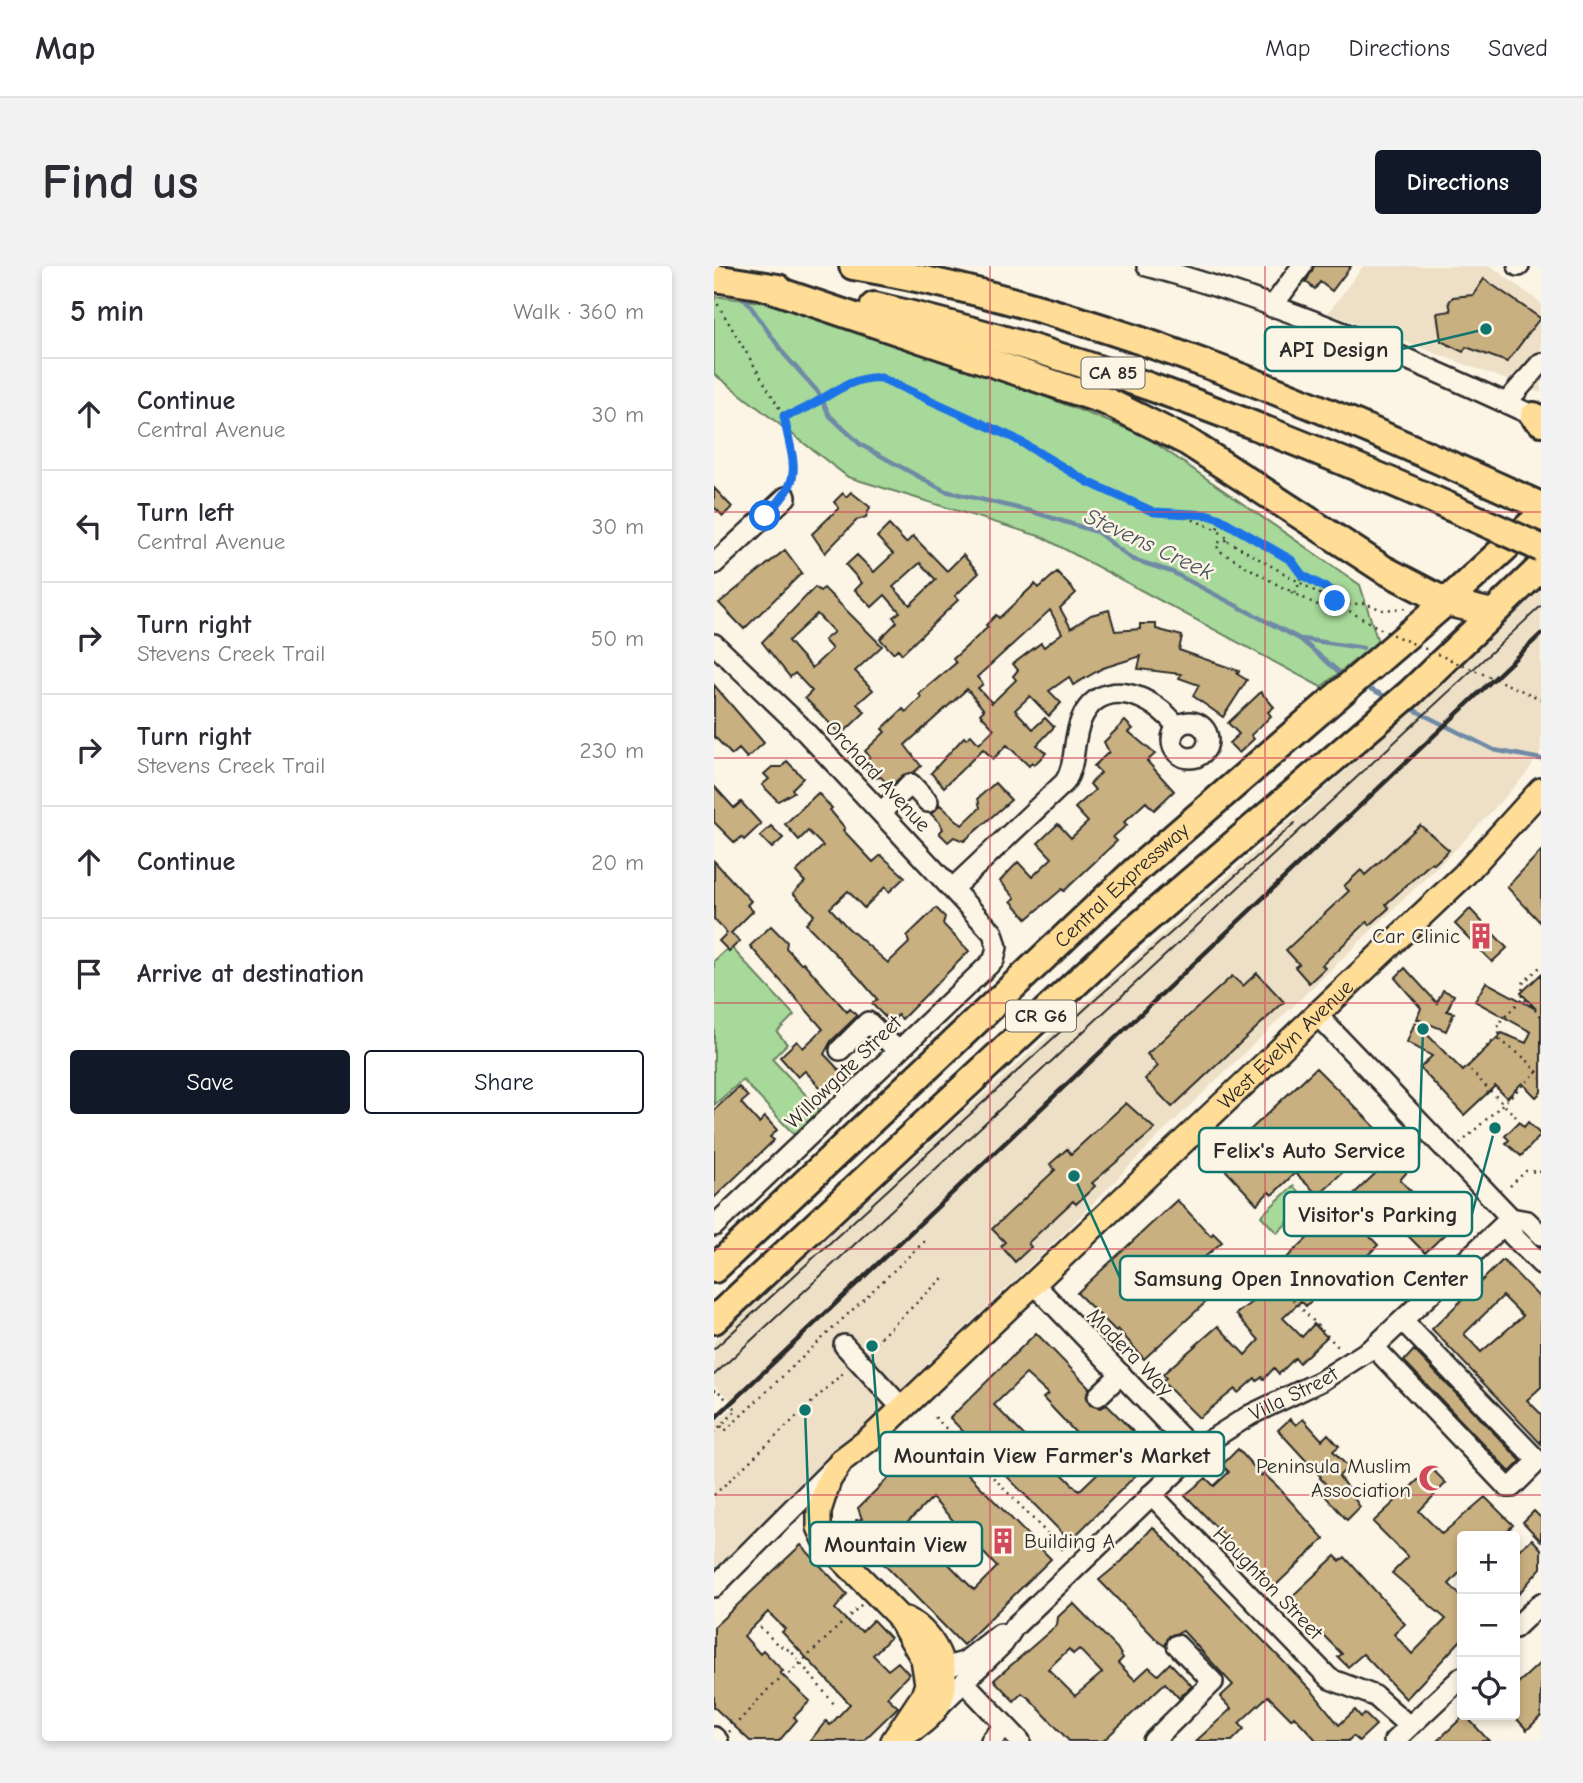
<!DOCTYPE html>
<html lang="en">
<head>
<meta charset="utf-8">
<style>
	body { margin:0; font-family:"Comic Neue",sans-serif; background:#f2f2f3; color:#2b2b33 }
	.controls { position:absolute; right:21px; bottom:21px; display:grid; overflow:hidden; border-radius:7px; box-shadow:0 4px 10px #0003 }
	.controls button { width:63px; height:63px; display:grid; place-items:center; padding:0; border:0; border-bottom:2px solid #e1e1e2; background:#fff; color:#2b2b33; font:35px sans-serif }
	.stop { position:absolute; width:21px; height:21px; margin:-16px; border:5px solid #1a73e8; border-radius:50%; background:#fff }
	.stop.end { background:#1a73e8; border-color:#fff; box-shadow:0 2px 7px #0008 }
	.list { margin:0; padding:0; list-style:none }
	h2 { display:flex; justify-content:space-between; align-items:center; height:91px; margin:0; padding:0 28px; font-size:30px }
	h2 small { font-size:23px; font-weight:400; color:#7c7c81 }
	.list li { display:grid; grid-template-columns:46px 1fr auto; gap:21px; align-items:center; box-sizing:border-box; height:112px; padding:0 28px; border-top:2px solid #e1e1e2 }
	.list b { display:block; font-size:26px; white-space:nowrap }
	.list p { margin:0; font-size:23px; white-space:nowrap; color:#7c7c81 }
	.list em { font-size:23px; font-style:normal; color:#7c7c81 }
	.actions { display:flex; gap:14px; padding:21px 28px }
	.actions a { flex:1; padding:16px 0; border:2px solid #111827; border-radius:7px; text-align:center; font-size:24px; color:#111827 }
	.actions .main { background:#111827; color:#fff }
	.icon { flex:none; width:38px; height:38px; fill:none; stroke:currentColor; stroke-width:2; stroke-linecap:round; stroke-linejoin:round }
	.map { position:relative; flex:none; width:827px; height:1475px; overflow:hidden; border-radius:7px }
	header { display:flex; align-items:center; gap:42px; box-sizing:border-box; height:98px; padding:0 35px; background:#fff; border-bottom:2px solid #e1e1e2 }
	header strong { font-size:33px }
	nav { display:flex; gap:38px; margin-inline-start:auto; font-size:24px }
	.intro { display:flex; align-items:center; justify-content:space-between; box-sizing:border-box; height:168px; padding:0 42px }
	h1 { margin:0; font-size:49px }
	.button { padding:18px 32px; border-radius:7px; background:#111827; color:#fff; font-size:24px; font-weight:700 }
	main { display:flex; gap:42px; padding:0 42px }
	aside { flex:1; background:#fff; border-radius:7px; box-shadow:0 4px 10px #0003 }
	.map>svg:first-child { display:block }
</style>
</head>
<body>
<header>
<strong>Map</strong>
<nav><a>Map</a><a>Directions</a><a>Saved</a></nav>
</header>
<div class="intro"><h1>Find us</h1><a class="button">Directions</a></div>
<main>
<aside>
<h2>5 min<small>Walk · 360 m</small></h2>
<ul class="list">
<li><svg class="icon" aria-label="ahead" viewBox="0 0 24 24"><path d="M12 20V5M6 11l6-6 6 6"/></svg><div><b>Continue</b><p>Central Avenue</p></div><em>30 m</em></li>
<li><svg class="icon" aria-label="left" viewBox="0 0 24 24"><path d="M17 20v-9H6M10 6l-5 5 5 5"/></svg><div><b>Turn left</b><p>Central Avenue</p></div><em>30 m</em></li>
<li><svg class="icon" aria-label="right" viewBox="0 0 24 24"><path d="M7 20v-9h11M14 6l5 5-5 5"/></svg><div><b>Turn right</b><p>Stevens Creek Trail</p></div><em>50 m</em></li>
<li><svg class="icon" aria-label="right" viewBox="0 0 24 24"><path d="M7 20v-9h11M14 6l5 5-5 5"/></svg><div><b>Turn right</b><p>Stevens Creek Trail</p></div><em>230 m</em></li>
<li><svg class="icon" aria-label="ahead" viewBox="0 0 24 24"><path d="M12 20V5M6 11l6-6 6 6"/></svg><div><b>Continue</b></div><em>20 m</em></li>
<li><svg class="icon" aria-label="arrive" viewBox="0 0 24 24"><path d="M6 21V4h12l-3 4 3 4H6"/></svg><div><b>Arrive at destination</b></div></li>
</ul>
<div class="actions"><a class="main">Save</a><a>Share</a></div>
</aside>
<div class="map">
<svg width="827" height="1475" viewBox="0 0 827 1475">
	<rect width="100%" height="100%" fill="#fcf5e5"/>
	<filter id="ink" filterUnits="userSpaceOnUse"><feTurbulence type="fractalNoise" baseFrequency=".0143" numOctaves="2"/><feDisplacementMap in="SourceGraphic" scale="14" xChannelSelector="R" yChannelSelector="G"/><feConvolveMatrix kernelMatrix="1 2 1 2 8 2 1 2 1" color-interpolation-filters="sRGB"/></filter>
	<g filter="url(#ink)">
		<path fill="#ede0c7" d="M649,0H777L827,37V127L614,47Z
			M827,324V486L812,508L751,574L455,860L351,966L0,1303V1147L6,1153L22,1139L0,1119V1075L252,844L630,506Z"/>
		<path fill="#a7d99a" stroke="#698262" stroke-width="2" d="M0,30L53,37L221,87L431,170L646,319L664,376L607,421L328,271L134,211L0,108Z
			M16,680L80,749L63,766L73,778L58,793L109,847L84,873L29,814L0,839V695Z
			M579,920L594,936L563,967L547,950Z"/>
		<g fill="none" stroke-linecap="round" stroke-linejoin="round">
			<path stroke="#708aa6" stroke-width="4.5" d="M27,27L70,88L104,126L116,150L147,179L231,225L316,245L383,266L418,293L458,306L586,373L631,411
				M588,373L649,382
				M648,419L675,432
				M692,440L780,484L827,493"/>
		</g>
		<path fill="#c9b080" stroke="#2b2b2b" stroke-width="2" fill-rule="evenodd" d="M600,0H637L618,25L606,16L601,23L592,16Z
			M770,13L826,52L793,96L752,81L749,86L727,75L723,47L737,45L735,36L739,31L759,29Z
			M0,222L18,241L9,250L0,241Z
			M137,226L156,241L152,251L143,254L111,287L98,268L125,242L120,236L129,227L132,231Z
			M175,259L192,277L199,270L233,305L249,289L265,307L241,330L245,333L188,388L184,383L179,387L166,373L183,356L179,351L186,346L171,329L158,341L141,324L148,317L132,299L143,289L160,306L179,288L163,271ZM206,297L222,314L196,339L179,321Z
			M71,284L88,307L30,363L5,337Z
			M343,306L362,327L346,342L357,362L377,349L395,344L401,365L426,363V358H442V363L468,370L465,384L525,405L523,408L533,414L509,451L479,430L485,419L465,412L467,408L424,403L427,390L389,402L359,419L355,411L335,425L347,437L335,450L316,430L301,444L319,463L331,452L340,461L323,479L332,487L320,499L318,496L315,500L293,479L279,493L269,483L230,521L217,507L250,471L252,473L257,469L265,478L280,463L266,448L270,444L253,423L191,479L207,500L200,506L189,509L176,521L167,511L162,512L149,498L156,491L151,485L171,466L168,463L189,443L192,446L207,431L205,428L242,397L239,393L274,361L272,359L282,349L285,352L321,318L325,322ZM336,344L348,367L330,381L327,377L299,398L304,404L299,410L302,414L278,437L264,422L269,418L263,411Z
			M101,321L106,325L110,322L168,380L141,405L159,424L143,438L151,446L127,469L91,432L98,425L81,407L76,411L48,376ZM103,348L120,366L110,374L118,383L98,402L74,375Z
			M0,419L50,477L33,492L25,483L18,489L0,470Z
			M547,426L560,441L554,446L557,450L537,469L540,473L525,487L515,477L525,468L514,457Z
			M411,455L419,463L415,466L441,488L433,495L460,525L440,544L432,536L410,556L413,559L399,571L403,575L350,625L348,623L313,653L297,635L301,632L286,615L304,596L318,611L338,592L324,577L344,558L357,572L374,556L361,542L381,524L376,518L387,507L380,500L395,486L390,476Z
			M73,495L89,512L78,523L80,526L64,535L48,519L55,513L50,508L58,501H68Z
			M281,517L297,534L250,575L240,571L234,576L225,567L229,563L226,557L217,548L226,539L248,559L266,542L264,532Z
			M0,520L20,542L27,536L47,558L30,574L27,571L21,577L0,556Z
			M104,527L118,542L116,544L131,562L129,564L159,596L167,589L191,611L175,626L171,621L150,642L134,625L116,642L133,661L174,697L195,677L193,670L222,642L231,651L229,658L255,685L188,753L184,749L177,757L158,738L163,733L145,712L92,658L100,649L79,627L91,616L82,606L109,580L94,565L85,574L71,558Z
			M706,559L735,584L720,598L718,596L672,638L675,642L656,659L653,656L608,699L611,702L595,717L581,701L585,698L572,684L635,625L630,620L647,604L651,609Z
			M57,560L69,572L58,582L46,570Z
			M827,585V657L793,621Z
			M0,595L37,635L33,639L39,645L17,667L26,675L15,685L5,675L13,667L0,653Z
			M756,643L793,682L778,696L741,658Z
			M57,660L73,676L72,682L87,698L89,696L133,746L136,743L143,750L117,775L110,788L128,807L109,824L91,805L84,811L66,791L83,775L89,782L109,763L36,680Z
			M691,702L723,737L729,724L740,729L733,745L740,747L732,765L703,753L707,742L681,712Z
			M543,707L570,736L458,841L431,813L444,800L433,788L518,710L529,720Z
			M827,708V826L822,831L808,817L793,832L781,820L750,849L706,802L718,790L693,776L701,756L749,805L788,767L812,777L817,766L761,735L772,716L822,743L807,727Z
			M602,802L669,869L604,929L581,907L558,929L555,926L543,938L503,895Z
			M25,821L34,831L27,837L45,857L51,851L63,864L56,871L60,874L0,932V844Z
			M412,837L441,863L378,917L381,920L362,938L359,935L314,977L317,981L301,996L287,980L291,976L278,963L341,904L336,898L353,883L357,888Z
			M805,856L810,861L814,856L827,869L807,890L792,877L795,874L791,870Z
			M685,885L699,899L686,914L735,964L711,987L661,936L641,955L664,979L643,1000L652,1010L637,1023L624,1010L592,1040L587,1035L569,1052L588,1071L600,1058L613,1071L585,1097L581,1092L565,1108L560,1102L550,1113L548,1111L543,1115L541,1112L524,1127L521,1123L485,1152L448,1115L452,1112L449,1108L504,1060L531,1089L545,1074L522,1048L547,1029L550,1032L571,1012L562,1002Z
			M463,934L497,970L499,967L508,976L467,1012L491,1037L430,1093L404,1063L402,1065L363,1027Z
			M789,994L827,1033V1121L813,1134L827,1148V1178L718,1063ZM789,1030L809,1050L767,1086L750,1068Z
			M322,1067L375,1121L372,1132L376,1139L386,1142L393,1139L442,1189L356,1275L236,1152ZM312,1108L334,1128L329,1132L392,1199L365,1225L280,1139Z
			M700,1084L807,1195L796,1206L690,1095Z
			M576,1153L582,1159L589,1153L608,1174L614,1168L625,1180L619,1185L634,1201L625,1210L646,1241L633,1254L612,1231L618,1225L606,1212L607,1211L564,1164Z
			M217,1170L337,1293L249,1379L152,1280L151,1269H144L142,1254L148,1253L144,1242ZM218,1232L283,1301L260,1324L194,1256Z
			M524,1183L548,1210L550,1208L564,1221L610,1273L560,1321L471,1229L492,1212L500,1220L515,1206L508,1199Z
			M717,1202L732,1217L705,1245L728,1268L771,1231L799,1259L788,1270H748V1304L735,1318L748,1331V1373L692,1433L649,1388L634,1401L624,1391L628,1388L605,1365L602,1368L572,1336L621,1290L626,1295L631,1291L691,1358L680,1368L698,1388L732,1353L678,1307L694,1291L659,1256Z
			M820,1245L827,1252V1275L809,1256Z
			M439,1261L598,1425L625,1459L641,1444L647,1451L651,1448L662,1459L645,1475L639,1470L634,1475H603L580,1450L577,1453L554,1430L525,1457L530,1463L518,1475H482L517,1443L506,1431L519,1419L469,1365L455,1370L451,1380L445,1376L385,1314L408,1295Z
			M818,1273L827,1283V1302L801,1332V1277L806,1283Z
			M87,1279L133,1328L121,1343L136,1358L148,1365L159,1354L176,1372L159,1389L174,1404L184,1396L195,1408L173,1431L184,1441L149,1475H96L112,1455L116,1459L136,1438L68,1366L71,1363L54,1346L30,1370L46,1388L49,1384L69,1405L66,1407L96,1435L80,1451L83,1454L65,1475H36L0,1441V1361Z
			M359,1337L403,1382L409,1392L404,1397L421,1414L435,1401L444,1409L456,1397L478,1420L465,1432L451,1417L389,1475H355L316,1433L308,1427L300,1435L280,1414L343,1359L344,1351ZM355,1383L359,1388L365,1383L388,1407L361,1430L334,1403Z
			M827,1396V1450L813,1464L801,1451V1420Z
			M751,1449L775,1475H723Z"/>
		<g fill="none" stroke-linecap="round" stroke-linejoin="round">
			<g stroke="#2b2b2b" stroke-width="24">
				<g id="minor">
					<path d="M433,0C566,36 695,92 820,150"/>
					<path d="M804,0H805"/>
					<path d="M558,41L588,0"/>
					<path d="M792,137L827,97"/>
					<path d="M0,298L72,231"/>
					<path d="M0,378L85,459L279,667L283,681L280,694L0,960"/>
					<circle cx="476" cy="474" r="18"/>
					<path d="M167,546L197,518L214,536"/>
					<path d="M239,622L351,516C363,496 358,475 367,454C387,407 441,430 463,461"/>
					<path d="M603,749L797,952L798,969L827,998"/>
					<path d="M126,784L154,756L184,785"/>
					<path d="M797,952L813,955L827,969"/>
					<path d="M319,1017L481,1186"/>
					<path d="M130,1079L188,1142"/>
					<path d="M660,1081L793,1221H798L821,1198V1192L689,1055"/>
					<path d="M384,1130L407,1108"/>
					<path d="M437,1228L616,1413L661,1430L695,1460"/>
					<path d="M0,1321L122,1199"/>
					<path d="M801,1362L827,1337"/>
					<path d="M215,1406L250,1396L286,1368"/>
					<path d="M251,1417L306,1475"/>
					<path id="s1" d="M222,1443L289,1378L300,1361L492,1177L536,1149L607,1115L660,1081L797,952"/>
					<path d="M0,1471L4,1475"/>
					<path d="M277,1475L291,1460"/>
					<path d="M439,1475L499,1416L463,1379"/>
					<path d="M680,1475L748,1411"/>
				</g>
			</g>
			<g stroke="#2b2b2b" stroke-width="28">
				<g id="major">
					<path d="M190,1469C200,1463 212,1455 220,1445C244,1414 222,1368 192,1353"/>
					<path id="s2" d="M179,1475L209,1430L213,1418L209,1393L183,1349L113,1278L105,1261V1245L115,1214L128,1194L157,1172L750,609L827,524"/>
				</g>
			</g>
			<g stroke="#2b2b2b" stroke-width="32">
				<g id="highway">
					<path d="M139,0C379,40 607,140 827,240"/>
					<path d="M0,12L64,22"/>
					<path d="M49,20L394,136L474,176L669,303L732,336L778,347"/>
					<path d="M160,40C359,85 549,159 736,241"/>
					<path d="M820,150L827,156"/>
					<path id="s3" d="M0,1003L423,603L732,336L827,249"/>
					<path d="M0,1054L404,678L696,427L827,301"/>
				</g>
			</g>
			<path stroke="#2b2b2b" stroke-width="2.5" stroke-dasharray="2 5" stroke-linecap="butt" d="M0,32L70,150L80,209L77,218
				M70,150C105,142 130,109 167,112L300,172L374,216L440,246L495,249L506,253L577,294L588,309L582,326L571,323L504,284L503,277L515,273L503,264
				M466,248L503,264L506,253
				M577,326L610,342L621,335V327L588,309
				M621,335L632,339L650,337L669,344L693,342
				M809,731L808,718L827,700
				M827,750L809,732L784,758L786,774L813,794L827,812
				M785,774L780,773L753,801L803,852
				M746,878L827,802
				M796,920L812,905L827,906
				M545,998L627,1084
				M156,1081L232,1009
				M0,1125L2,1123L23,1144L0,1166
				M221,1151L352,1287
				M7,1160L11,1165L214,972
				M0,1229L131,1105
				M46,1361L63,1378L77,1385L120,1438
				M15,1466L58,1419L74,1409L148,1338"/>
			<use href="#minor" stroke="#fcf5e5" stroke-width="19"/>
			<use href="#major" stroke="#ffdd96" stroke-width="23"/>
			<use href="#highway" stroke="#ffdd96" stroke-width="26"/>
			<path stroke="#2b2b2b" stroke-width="2" d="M0,1083L381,734L581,557
				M0,1109L827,340"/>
			<path stroke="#2b2b2b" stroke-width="4.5" d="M0,1153L827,368"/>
			<g stroke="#2b2b2b" stroke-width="32" stroke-linecap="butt">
				<path id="highway-bridge" d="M736,241L827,282"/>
			</g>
			<path stroke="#2b2b2b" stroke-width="2.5" stroke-dasharray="2 5" stroke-linecap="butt" d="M514,275L670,365L827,433"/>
			<use href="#highway-bridge" stroke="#ffdd96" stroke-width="26"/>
		</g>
	</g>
	<g fill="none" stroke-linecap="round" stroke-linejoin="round" filter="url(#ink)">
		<path stroke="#1a73e8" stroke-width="9" d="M51,250C92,212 79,200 70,150C105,143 129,109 167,112L300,172L374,216L440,246L495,249L506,253L577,294L588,309L621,327V335"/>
	</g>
	<path fill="none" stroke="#d1495b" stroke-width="2" stroke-opacity="0.55" d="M276,0V1475M551,0V1475M0,246H827M0,492H827M0,737H827M0,983H827M0,1229H827"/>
	<defs>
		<g id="building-bare" transform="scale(2.1)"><path d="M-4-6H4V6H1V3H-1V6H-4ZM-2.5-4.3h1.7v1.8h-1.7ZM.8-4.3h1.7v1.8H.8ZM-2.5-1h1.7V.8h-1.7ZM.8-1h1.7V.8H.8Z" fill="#d1495b" stroke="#fcf5e5" stroke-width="2.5" paint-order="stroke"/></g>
		<g id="mosque-bare" transform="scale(2.1)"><path d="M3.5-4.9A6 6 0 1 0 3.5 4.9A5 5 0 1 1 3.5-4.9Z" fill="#d1495b" stroke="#fcf5e5" stroke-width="2.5" paint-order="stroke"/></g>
	</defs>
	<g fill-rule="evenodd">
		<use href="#building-bare" x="767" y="670"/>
		<use href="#mosque-bare" x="718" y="1212"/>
		<use href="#building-bare" x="289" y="1275"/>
	</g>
	<g text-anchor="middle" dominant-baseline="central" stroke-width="5" stroke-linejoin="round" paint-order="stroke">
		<g fill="#fcf5e5" stroke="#6a6863" stroke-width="2">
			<rect x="367.5" y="91.5" width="63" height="31" rx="5"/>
			<rect x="292" y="734.5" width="70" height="31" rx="5"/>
		</g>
		<g font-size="19" font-weight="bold" fill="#2b2b2b">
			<text x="399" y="107">CA 85</text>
			<text x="327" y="750">CR G6</text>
		</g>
		<g font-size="21" fill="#2b2b2b" stroke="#fcf5e5">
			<text transform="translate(164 510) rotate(47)">Orchard Avenue</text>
			<text stroke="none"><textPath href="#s3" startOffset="560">Central Expressway</textPath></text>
			<text stroke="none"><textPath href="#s2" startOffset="942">West Evelyn Avenue</textPath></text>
			<text transform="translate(129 806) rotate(-44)">Willowgate Street</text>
			<text transform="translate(416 1086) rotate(46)">Madera Way</text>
			<text stroke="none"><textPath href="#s1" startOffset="480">Villa Street</textPath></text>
			<text transform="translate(554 1317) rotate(46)">Houghton Street</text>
		</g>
		<g font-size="21" fill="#2b2b2b" stroke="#fcf5e5" text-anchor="end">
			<text x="746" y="670">Car Clinic</text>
			<text x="697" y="1200">Peninsula Muslim<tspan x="697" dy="24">Association</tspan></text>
			<text x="310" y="1275" text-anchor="start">Building A</text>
		</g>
		<g font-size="23" font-style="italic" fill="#48535e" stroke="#fcf5e5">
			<text transform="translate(435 278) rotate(25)">Stevens Creek</text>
		</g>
	</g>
	<path fill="none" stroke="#0f766e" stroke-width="2.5" d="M772 63L688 83M709 763L705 884M781 862L758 948M360 910L406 1012M158 1080L166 1188M91 1144L96 1278"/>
	<g fill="#0f766e" stroke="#fcf5e5" stroke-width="2.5">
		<circle cx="772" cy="63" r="7"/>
		<circle cx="709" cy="763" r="7"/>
		<circle cx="781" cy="862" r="7"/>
		<circle cx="360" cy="910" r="7"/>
		<circle cx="158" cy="1080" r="7"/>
		<circle cx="91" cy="1144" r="7"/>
	</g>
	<g fill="#fcf5e5" stroke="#0f766e" stroke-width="2.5">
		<rect x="551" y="61" width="137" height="44" rx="7"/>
		<rect x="485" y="862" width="220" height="44" rx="7"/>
		<rect x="570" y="926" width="188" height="44" rx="7"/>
		<rect x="406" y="990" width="362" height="44" rx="7"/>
		<rect x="166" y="1166" width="344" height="44" rx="7"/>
		<rect x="96" y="1256" width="172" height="44" rx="7"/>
	</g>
	<g font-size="23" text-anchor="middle" font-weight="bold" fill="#2b2b2b">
		<text x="620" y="91">API Design</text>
		<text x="595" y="892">Felix's Auto Service</text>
		<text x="664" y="956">Visitor's Parking</text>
		<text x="587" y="1020">Samsung Open Innovation Center</text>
		<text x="338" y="1197">Mountain View Farmer's Market</text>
		<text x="182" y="1286">Mountain View</text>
	</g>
</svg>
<div class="controls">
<button>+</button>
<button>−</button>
<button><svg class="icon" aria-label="locate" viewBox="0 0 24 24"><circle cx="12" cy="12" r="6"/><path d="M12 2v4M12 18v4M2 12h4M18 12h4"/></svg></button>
</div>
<div class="stop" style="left:51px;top:250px"></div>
<div class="stop end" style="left:621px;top:335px"></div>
</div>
</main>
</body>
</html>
